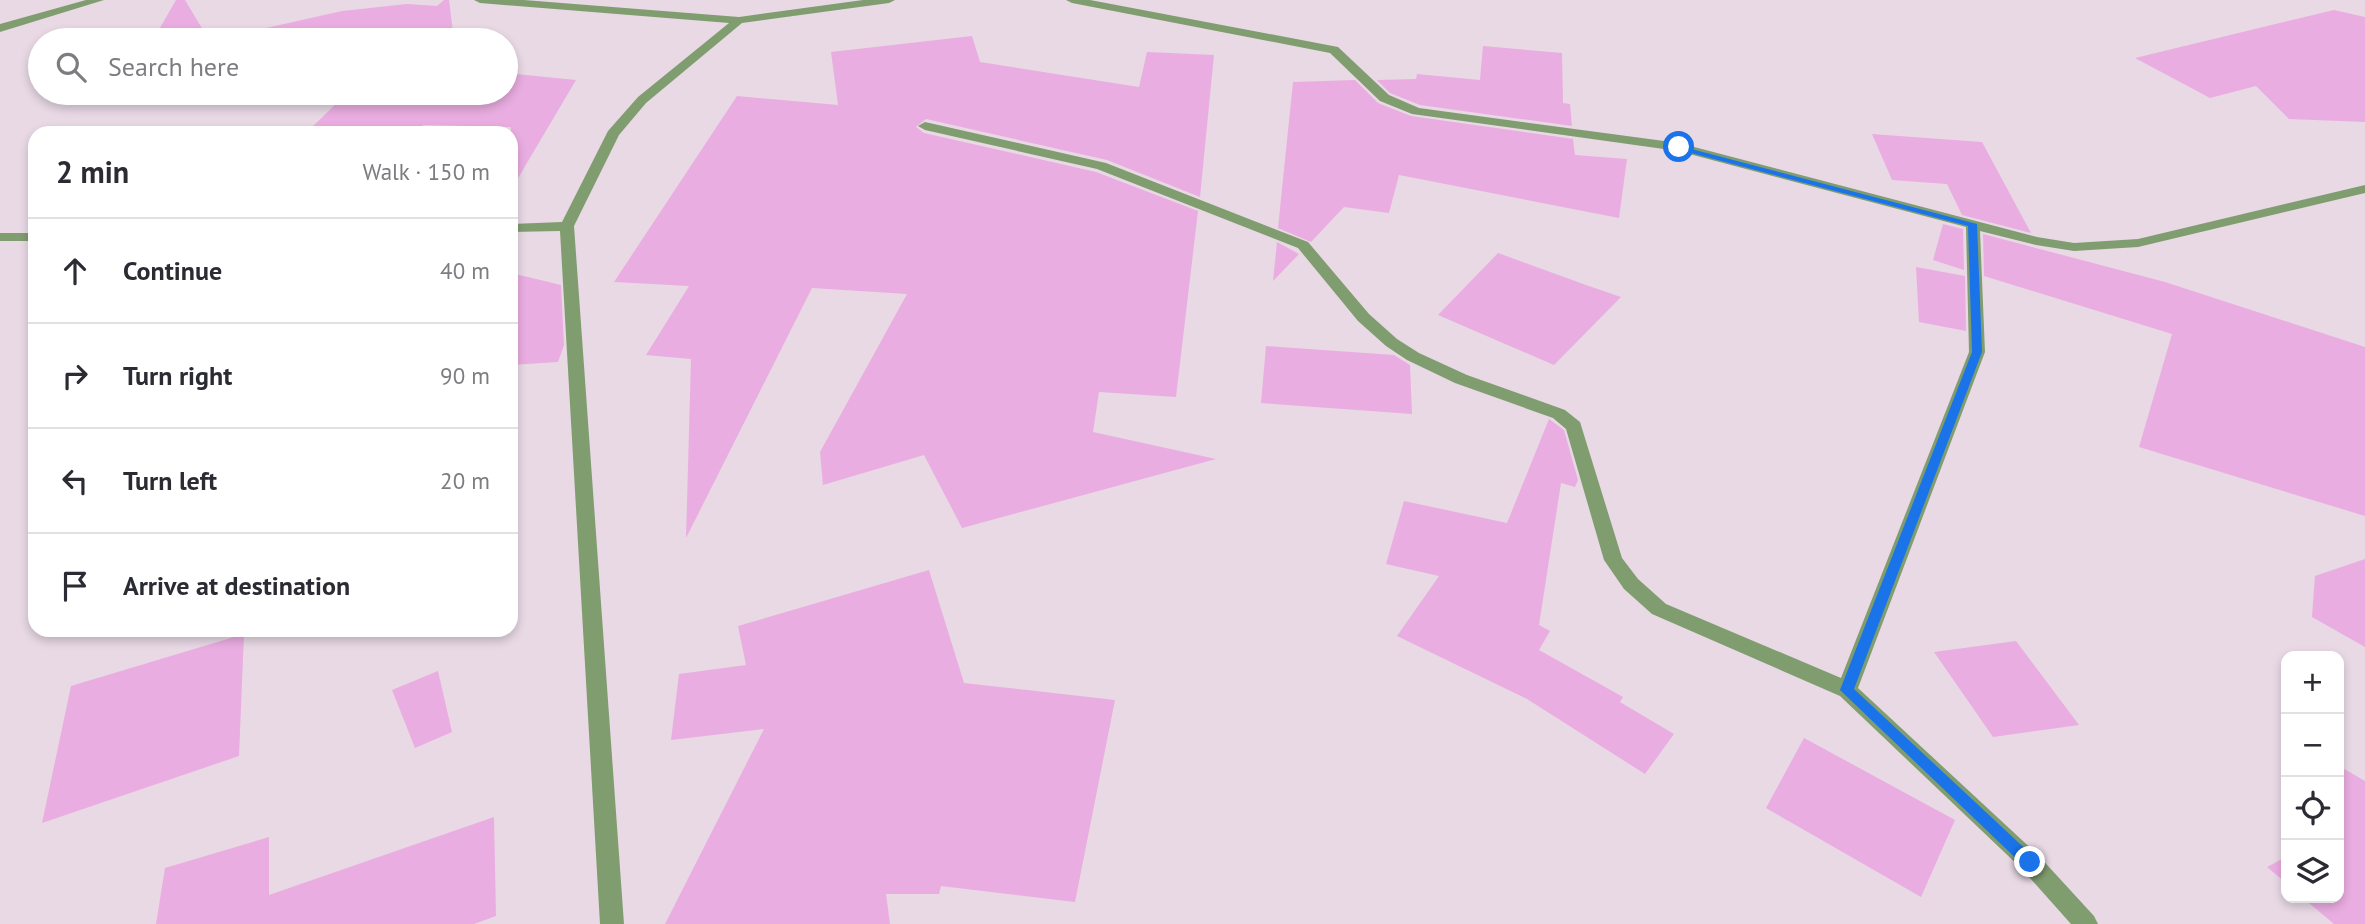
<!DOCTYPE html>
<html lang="en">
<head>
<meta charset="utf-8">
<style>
	body { margin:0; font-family:"PT Sans",sans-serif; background:#f7f7f7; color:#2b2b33 }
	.controls { position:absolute; right:21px; bottom:21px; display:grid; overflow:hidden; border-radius:14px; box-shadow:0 4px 10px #0003 }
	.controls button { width:63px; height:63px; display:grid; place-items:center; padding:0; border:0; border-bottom:2px solid #e1e1e2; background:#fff; color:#2b2b33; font:35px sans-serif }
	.stop { position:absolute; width:21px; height:21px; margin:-16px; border:5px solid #1a73e8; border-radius:50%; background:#fff }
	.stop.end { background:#1a73e8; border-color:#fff; box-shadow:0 2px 7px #0008 }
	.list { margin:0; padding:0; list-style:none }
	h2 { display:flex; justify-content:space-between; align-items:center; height:91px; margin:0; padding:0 28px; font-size:30px }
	h2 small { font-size:23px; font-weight:400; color:#7c7c81 }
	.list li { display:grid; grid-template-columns:46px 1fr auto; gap:21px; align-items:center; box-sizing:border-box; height:105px; padding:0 28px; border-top:2px solid #e1e1e2 }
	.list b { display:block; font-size:26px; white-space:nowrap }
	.list em { font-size:23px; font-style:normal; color:#7c7c81 }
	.icon { flex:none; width:38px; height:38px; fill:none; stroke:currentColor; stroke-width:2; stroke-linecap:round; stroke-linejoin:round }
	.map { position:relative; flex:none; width:2365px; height:924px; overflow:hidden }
	.search { position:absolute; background:#fff; box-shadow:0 4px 10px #0003; left:28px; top:28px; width:490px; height:77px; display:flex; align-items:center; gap:18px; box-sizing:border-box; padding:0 24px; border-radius:38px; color:#7c7c81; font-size:26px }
	.panel { position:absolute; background:#fff; box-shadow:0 4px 10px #0003; left:28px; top:126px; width:490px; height:511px; border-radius:21px }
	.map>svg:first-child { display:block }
</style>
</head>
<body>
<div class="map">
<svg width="2365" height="924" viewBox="0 0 2365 924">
	<rect width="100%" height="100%" fill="#e8d9e5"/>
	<path fill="#eaade1" d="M176,0H185L209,40H153Z
		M444,0H449L454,40H213L342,11L407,4L437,6Z
		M2334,10L2365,17V122L2289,119L2256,86L2210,98L2135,58Z
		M972,36L980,62L1139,87L1147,52L1214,55L1200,197L1107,160L926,119L916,127L924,133L1096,172L1198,211L1176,397L1099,392L1093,432L1216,459L962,528L924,455L823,485L820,452L907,294L812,288L686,538L691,359L646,355L689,286L614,282L737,96L838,105L831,52Z
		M1483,46L1562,53L1563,103L1570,104L1572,126L1420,105L1390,93L1377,80L1416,79L1417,74L1480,80Z
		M506,73L576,80L511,190V127L423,125L416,133H306L347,93H461L462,98L466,93H506Z
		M1355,80L1378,103L1411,116L1573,139L1575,155L1627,159L1619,218L1399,175L1389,213L1344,207L1311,242L1278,228L1293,82Z
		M1872,134L1982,142L2031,233L1962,215L1947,184L1892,180Z
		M1943,224L1963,229L1964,270L1933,260Z
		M1983,234L2165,282L2365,347V516L2139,447L2172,334L1984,276Z
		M1277,242L1299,254L1273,281Z
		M1498,253L1586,285L1621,297L1554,365L1438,315Z
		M1916,267L1965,276L1966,331L1919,322Z
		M511,273L561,285L564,345L558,362L511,365Z
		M1266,346L1394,355L1410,365L1412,414L1261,403Z
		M1549,419L1564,430L1578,480L1575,487L1561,483L1539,625L1550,631L1539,650L1623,697L1620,702L1674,734L1645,774L1527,699L1397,636L1439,576L1386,564L1404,501L1507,523Z
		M2365,559V647L2312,617L2315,576Z
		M929,570L964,683L1115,700L1075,902L941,886L939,894H886L890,924H665L764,729L671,740L679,674L746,665L738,626Z
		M244,634L239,756L42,823L71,686Z
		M2016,641L2079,725L1993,737L1934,652Z
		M438,671L452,732L415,748L392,690Z
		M1804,738L1955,820L1921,897L1766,808Z
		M2339,766L2365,781V924H2334L2303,898H2339Z
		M494,817L496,916L474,924H156L165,868L269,837V895Z
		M2286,857V883L2267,867Z"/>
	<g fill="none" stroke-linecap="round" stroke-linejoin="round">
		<path fill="#809d70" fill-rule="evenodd" d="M86,0H104L0,32V24Z
			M474,0H524L739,17L863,0H895L889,3L742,23L646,103L619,135L574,226L624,924H600L560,231L511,232V224L562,222L608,131L638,97L729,23L480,3Z
			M1066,0H1090L1338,47L1389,95L1419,108L1679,143L2037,237L2074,243L2138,239L2365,185V193L2138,247L2074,251L2036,245L1980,231L1985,352L1858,688L2038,855L2094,916L2098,924H2071L2022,869L1840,696L1652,614L1624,589L1604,560L1566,429L1553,418L1455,383L1407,360L1386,346L1358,321L1298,248L1097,169L925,130L918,126L925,122L1106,163L1308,242L1369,314L1397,339L1419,353L1467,375L1565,410L1580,422L1622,558L1638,579L1666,604L1841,678L1969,352L1966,227L1678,151L1412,114L1380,101L1330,53L1072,3Z
			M0,233H35V241H0Z"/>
	</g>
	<path fill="#1a73e8" d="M1676,145L1977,224L1982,352L1854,689L2035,858V867H2025L1840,690L1972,352L1968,226L1676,149Z"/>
</svg>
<div class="controls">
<button>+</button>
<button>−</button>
<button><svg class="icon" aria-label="locate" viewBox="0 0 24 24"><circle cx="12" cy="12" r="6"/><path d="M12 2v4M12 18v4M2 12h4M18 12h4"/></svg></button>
<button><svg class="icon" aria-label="layers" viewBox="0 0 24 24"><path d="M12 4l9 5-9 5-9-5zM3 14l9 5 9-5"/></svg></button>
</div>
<div class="stop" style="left:1679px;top:147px"></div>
<div class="stop end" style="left:2030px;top:862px"></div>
<div class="search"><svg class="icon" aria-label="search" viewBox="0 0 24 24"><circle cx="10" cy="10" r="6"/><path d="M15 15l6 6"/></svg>Search here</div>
<section class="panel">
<h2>2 min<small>Walk · 150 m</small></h2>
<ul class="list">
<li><svg class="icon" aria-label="ahead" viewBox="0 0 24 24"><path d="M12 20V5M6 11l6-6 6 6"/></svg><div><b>Continue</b></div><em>40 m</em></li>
<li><svg class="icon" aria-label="right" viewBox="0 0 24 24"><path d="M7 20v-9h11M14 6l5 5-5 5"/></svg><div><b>Turn right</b></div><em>90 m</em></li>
<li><svg class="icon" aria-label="left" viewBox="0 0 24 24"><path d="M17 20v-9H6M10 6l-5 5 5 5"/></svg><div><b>Turn left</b></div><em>20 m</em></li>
<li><svg class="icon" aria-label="arrive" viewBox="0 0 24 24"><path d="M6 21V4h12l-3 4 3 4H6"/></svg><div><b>Arrive at destination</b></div></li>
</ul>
</section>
</div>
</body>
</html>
